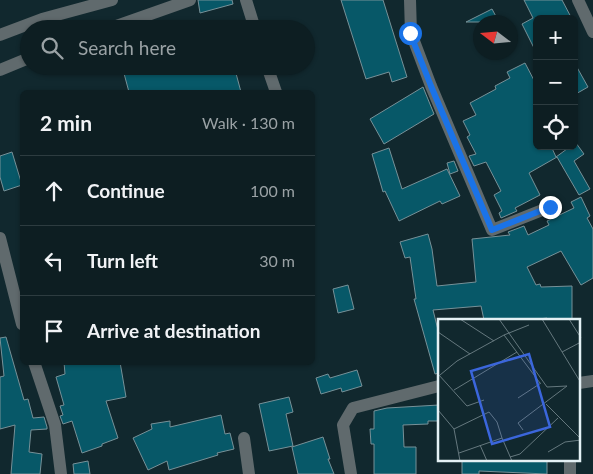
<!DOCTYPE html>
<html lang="en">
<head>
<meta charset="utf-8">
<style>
	body { margin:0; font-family:Lato,sans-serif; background:#16272a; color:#f1f3f6 }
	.controls { position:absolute; right:15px; top:15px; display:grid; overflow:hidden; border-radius:8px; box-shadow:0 1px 4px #0004 }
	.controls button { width:45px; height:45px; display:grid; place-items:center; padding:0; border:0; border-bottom:1px solid #2d3c40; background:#0d1e22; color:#f1f3f6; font:25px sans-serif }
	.compass { position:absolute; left:473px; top:15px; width:45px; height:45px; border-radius:50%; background:#0d1e22; box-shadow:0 1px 4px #0004; rotate:286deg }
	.stop { position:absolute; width:15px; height:15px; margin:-11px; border:4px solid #1a73e8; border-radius:50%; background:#fff }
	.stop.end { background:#1a73e8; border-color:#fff; box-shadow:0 1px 5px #0008 }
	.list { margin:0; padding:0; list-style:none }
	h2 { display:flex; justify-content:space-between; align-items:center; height:65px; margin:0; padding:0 20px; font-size:21px }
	h2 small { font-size:16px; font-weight:400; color:#9aa2a5 }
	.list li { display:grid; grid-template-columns:32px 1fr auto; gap:15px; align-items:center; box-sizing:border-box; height:70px; padding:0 20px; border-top:1px solid #2d3c40 }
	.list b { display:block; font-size:19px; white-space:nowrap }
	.list em { font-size:16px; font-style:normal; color:#9aa2a5 }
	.icon { flex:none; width:28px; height:28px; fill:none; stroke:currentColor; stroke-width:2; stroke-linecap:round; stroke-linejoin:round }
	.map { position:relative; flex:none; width:593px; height:474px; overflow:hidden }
	.search { position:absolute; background:#0d1e22; box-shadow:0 1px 4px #0004; left:20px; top:20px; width:295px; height:55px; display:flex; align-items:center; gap:12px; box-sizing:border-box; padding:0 18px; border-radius:28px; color:#9aa2a5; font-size:19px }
	.panel { position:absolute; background:#0d1e22; box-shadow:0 1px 4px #0004; left:20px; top:90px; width:295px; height:275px; border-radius:8px }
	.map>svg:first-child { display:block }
</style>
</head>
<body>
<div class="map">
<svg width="593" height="474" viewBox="0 0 593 474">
	<rect width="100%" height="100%" fill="#11282e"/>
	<path fill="#075868" stroke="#779198" d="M198,0H232L233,4L200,13Z
		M341,0H383L407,77L392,82L389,72L366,79Z
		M524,0H562L572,19H537V54L522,24L533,18Z
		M492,9L499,22H466Z
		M574,62L588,87L574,95Z
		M525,63L537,86V146H551L556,157L571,146H574L576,143L584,154L574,161L590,189L579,195L557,157L529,173L540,195L515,208L517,211L501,218L499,213L502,211L494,195L501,191L486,162L474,166L469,156L476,154L467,137L470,135L463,121L476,115L470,103L496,89L495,86L510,78L507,72Z
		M122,66H204L205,70L220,66H234L241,92H129Z
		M423,87L434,114L384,144L370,119Z
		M389,148L402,189L447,169L460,196L442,204L440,201L399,221L385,191L383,192L372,154Z
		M12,152L22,185L4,191L0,177V156Z
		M454,161L458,171L450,174L447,163Z
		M581,197L590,216L587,218L593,229V278L581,285L561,251L527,267L536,285L540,284L541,287L572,286V320H547V318L529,320H484L481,306L433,310L439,334V373L435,374L414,299H416L410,257L405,258L400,242L428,234L432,249L437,286L476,282L472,239L510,235L508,232L524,226L528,235L549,225L547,221L574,208L571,202Z
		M348,285L354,309L338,313L333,289Z
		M6,337L24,400L28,399L33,418L44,417L47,427V429L31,430L29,452L42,454L40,474H11L15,425L0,429V377L4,376L0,338Z
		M64,362H120L126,397L106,401L118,438L102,444V446L82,453L72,421L63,424L60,416L63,415L60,406L64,405L56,377L65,374Z
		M357,370L362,386L342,392L341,388L321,394L316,378L328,374L330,378Z
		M289,397L293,412L286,414L293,446L269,451L259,404Z
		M439,405V421H428V424L403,425L404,447H416V474H374V444H371L370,429H374V411L387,408Z
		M221,415L225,434L230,433L234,449L217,453L218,455L169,470L167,461L148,470L133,438L152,429L151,424L170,421V427Z
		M323,437L330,459H328L334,474H298L292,447Z
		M462,460H547V474L479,471V474H462Z
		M88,461L90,474H74L73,464Z"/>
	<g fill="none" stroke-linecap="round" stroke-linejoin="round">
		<path stroke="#606a6d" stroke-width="12" d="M246,0L255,29
			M410,0L411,33L431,86L492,230L550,207
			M578,0L593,32
			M108,29L190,0
			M0,35L42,19L112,0
			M267,66L276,92
			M0,70L29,58
			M0,238L22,324
			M34,362L55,425L61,474
			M579,383L593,381
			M244,438L249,474
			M570,460V474
			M351,474L343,425L353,408L439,386"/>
	</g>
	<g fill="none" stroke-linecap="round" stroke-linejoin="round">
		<path stroke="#1a73e8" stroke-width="6" d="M410,33L431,86L492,230L550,207"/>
	</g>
	<g transform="translate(438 319)">
		<rect width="142" height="142" fill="#11282e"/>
		<path fill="none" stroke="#65787e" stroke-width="1" d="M22,0L56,22M61,0L109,68L129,67M104,0L143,64M131,0L143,19M0,13L32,35M66,16L91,6M124,33L143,23M0,55L29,87L46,81M2,56L19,42L66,16L102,64M16,71L79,33M80,79L103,64M108,85L143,120M0,91L16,110L22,142M16,110L51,93L59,103L64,119M85,111L80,104L129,67M42,126L49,142M110,133L127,123L143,121M21,134L64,119L74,142M72,138L82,135L120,99"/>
		<path fill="#3b66dc" fill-opacity="0.15" stroke="#3b66dc" stroke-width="2.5" d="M91,35L112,108L54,125L33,52Z"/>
		<rect width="142" height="142" fill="none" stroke="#e4f1f5" stroke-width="2.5"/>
	</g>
</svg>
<div class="controls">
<button>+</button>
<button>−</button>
<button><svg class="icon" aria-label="locate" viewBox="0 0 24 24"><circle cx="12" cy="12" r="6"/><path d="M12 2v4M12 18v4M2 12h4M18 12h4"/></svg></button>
</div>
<svg class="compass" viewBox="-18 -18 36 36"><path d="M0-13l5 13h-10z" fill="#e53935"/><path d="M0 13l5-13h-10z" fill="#9aa2a5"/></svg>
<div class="stop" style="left:410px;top:33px"></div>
<div class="stop end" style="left:550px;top:207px"></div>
<div class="search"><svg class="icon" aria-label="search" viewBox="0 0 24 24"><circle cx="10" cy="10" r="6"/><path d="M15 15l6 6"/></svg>Search here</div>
<section class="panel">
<h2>2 min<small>Walk · 130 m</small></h2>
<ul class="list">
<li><svg class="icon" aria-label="ahead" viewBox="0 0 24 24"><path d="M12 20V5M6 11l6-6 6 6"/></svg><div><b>Continue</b></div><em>100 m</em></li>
<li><svg class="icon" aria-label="left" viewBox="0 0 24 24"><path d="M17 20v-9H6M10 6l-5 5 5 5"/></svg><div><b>Turn left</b></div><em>30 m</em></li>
<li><svg class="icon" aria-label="arrive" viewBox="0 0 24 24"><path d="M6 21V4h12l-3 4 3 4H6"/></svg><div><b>Arrive at destination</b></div></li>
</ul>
</section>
</div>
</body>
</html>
